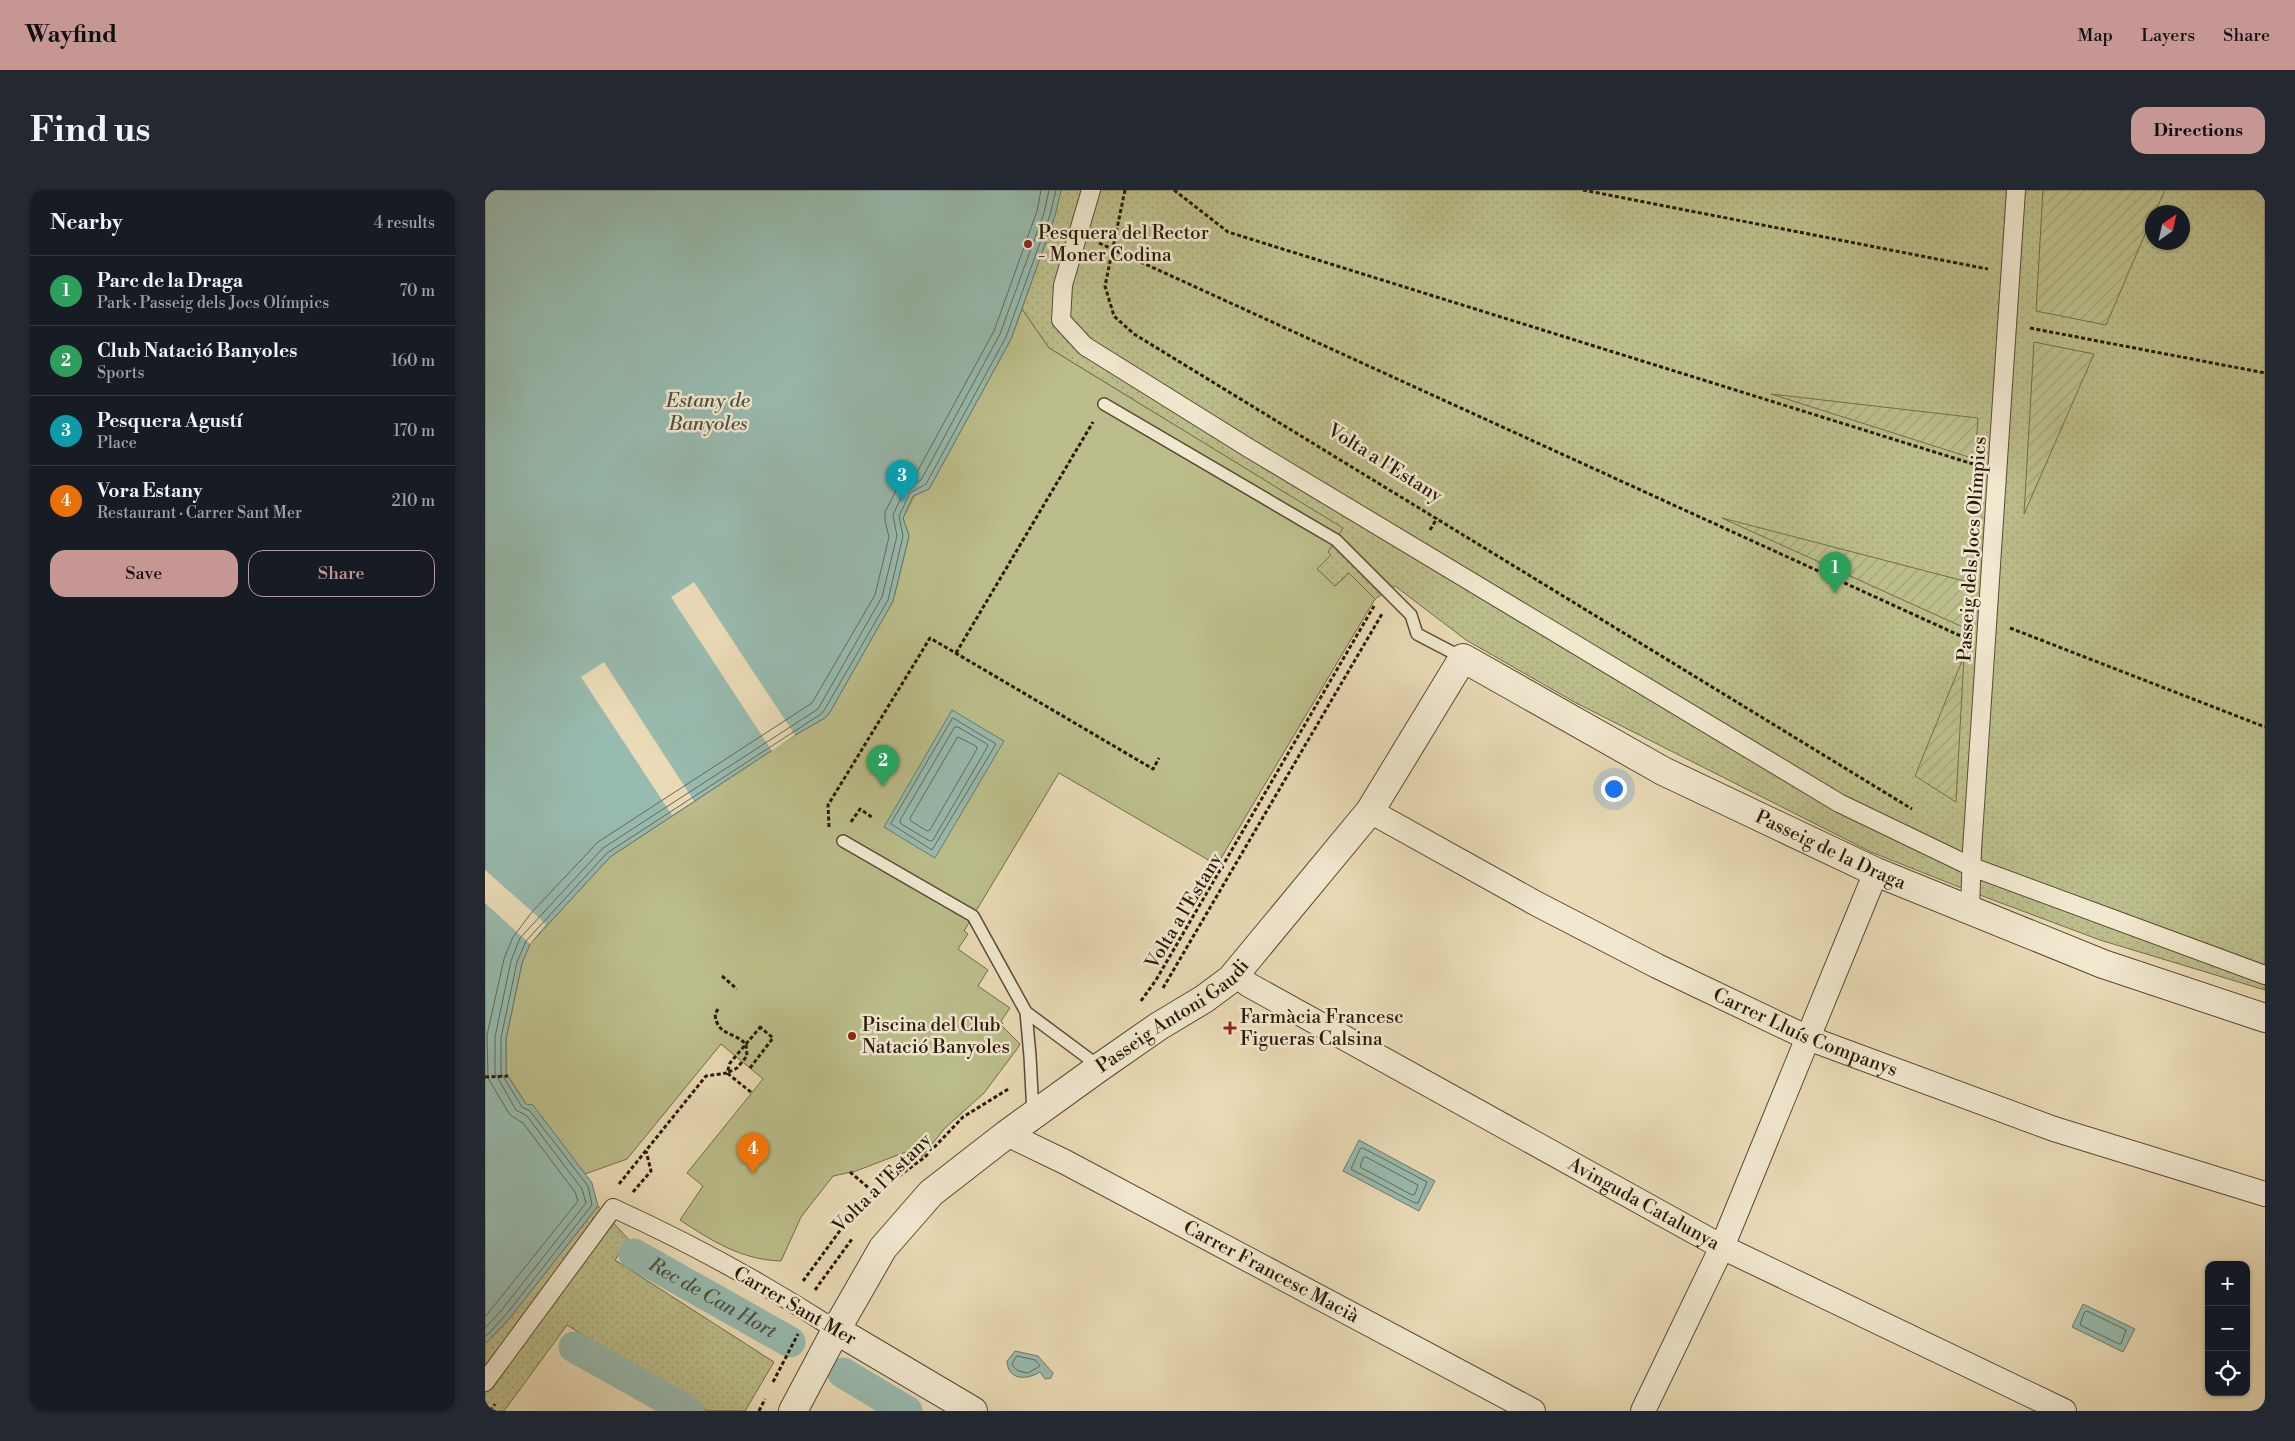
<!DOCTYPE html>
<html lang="en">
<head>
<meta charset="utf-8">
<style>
	body { margin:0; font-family:"Libre Bodoni",serif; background:#242831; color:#f1f3f6 }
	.controls { position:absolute; right:15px; bottom:15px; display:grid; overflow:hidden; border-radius:10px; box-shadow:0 1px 4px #0004 }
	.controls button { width:45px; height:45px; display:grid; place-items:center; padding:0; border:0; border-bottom:1px solid #363941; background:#171b24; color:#f1f3f6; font:25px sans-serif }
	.compass { position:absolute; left:1660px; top:15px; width:45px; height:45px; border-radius:50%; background:#171b24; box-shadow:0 1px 4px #0004; rotate:34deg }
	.you { position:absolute; left:1128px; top:598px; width:18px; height:18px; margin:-12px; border:4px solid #fff; border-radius:50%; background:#1a73e8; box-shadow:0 0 0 8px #1a73e833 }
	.badge { display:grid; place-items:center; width:32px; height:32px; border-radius:50%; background:#c59692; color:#fff; font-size:16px; font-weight:700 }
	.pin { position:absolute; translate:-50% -41px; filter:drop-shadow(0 1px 2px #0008) }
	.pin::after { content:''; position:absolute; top:26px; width:18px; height:15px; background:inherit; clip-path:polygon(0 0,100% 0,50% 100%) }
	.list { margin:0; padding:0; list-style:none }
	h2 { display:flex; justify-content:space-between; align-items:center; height:65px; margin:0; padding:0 20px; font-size:21px }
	h2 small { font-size:16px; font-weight:400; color:#9ea1a6 }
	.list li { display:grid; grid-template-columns:32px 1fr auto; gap:15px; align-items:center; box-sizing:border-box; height:70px; padding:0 20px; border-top:1px solid #363941 }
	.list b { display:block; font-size:19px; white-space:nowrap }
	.list p { margin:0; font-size:16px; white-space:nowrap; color:#9ea1a6 }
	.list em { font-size:16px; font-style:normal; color:#9ea1a6 }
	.actions { display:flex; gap:10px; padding:15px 20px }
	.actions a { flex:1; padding:11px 0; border:1px solid #c59692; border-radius:15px; text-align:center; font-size:18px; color:#c59692 }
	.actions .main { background:#c59692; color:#111 }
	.icon { flex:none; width:28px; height:28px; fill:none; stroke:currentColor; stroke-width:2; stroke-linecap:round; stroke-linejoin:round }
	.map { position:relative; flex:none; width:1780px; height:1221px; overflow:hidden; border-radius:15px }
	header { display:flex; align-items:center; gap:30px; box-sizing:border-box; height:70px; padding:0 25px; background:#c59692; color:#111 }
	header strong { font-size:24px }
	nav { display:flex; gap:28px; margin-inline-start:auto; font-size:18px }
	.intro { display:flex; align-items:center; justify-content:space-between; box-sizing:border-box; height:120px; padding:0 30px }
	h1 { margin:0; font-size:35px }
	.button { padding:12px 22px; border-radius:15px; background:#c59692; color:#111; font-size:18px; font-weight:700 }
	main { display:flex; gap:30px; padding:0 30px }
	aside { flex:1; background:#171b24; border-radius:15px; box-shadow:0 1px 4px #0004 }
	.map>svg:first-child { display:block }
</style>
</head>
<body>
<header>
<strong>Wayfind</strong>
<nav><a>Map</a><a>Layers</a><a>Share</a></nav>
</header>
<div class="intro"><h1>Find us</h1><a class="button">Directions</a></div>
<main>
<aside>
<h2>Nearby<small>4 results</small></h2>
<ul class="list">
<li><span class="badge" style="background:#2e9e5b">1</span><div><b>Parc de la Draga</b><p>Park · Passeig dels Jocs Olímpics</p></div><em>70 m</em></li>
<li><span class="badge" style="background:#2e9e5b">2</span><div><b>Club Natació Banyoles</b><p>Sports</p></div><em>160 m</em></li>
<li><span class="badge" style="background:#0f9aa8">3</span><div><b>Pesquera Agustí</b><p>Place</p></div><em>170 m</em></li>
<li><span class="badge" style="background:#e8710a">4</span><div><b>Vora Estany</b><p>Restaurant · Carrer Sant Mer</p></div><em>210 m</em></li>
</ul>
<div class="actions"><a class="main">Save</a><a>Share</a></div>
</aside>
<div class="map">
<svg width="1780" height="1221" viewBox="0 0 1780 1221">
	<defs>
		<pattern id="grass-dots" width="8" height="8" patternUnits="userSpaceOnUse" patternTransform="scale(1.25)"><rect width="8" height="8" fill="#bbbe8b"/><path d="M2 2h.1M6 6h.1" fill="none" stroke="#a1a377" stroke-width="1.8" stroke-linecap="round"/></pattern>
		<pattern id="garden-furrows" width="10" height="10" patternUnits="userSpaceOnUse" patternTransform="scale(1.25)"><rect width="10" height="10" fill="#bbbe8b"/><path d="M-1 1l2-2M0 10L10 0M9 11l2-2" fill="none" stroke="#a1a377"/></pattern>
	</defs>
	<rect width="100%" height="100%" fill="#eadbb6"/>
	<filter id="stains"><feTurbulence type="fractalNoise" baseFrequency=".004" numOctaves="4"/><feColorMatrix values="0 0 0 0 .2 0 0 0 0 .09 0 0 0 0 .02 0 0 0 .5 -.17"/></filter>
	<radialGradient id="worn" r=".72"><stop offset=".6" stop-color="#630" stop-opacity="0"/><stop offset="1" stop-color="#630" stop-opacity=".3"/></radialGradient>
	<path fill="url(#grass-dots)" stroke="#726c4a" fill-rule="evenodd" d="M576,0H1780V800L1615,750L1484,701L1386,662L1091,513L981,450L910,396L890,409L864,383L850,396L832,379L846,365L843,362L857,338L564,158L537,119C550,79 567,41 576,0ZM1668,22H1698V52H1668Z
		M113,1016L144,1050L130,1070L289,1172L260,1221H222L82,1135L19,1221H0V1151L2,1152L24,1129Z"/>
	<path fill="url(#garden-furrows)" stroke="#726c4a" d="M1558,0H1680L1670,22H1668L1667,28L1621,135L1551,121Z
		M1549,152L1609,164L1539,324Z
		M1286,204L1493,228L1490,269Z
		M1237,328L1483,392L1480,438Z
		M1479,466L1471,612L1430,586Z"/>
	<path fill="#bbbe8b" stroke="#726c4a" d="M537,119L564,158L858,338L843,362L846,365L832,379L850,396L864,383L890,409L732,675L574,583L479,741L483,744L473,759L503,780L493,796L525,818L516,831L518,833L516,835L535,854L532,859L499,903L459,939L437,967L426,960L371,981L348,986L316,1027L296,1071C257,1070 227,1051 195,1030L218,996L202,983L278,889L236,854L142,969L100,984L41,914L21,883V849L37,773L45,754L125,667L310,545L340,528L345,522L408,411L424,346L418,328L429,306L444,299L526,149Z"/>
	<path fill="#98bbaf" stroke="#6b7a6d" d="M0,0H576L570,26L526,149L444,299L428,306L418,328L424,346L408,411L345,522L340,528L310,545L125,667L45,754L37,773L21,849V883L41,914L48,915L107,993L113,1016L24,1129L2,1152L0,1151Z
		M467,520L519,551L450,668L399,637Z
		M874,950L950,991L934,1021L858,981Z
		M1598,1114L1650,1139L1638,1162L1587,1137Z
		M530,1161L553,1166L568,1183L566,1188L560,1189L555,1182C542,1190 523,1191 522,1171Z"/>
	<path fill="#eadbb6" d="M209,392L310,545L287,561L186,407Z
		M119,472L209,611L187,625L96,487Z
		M0,680L61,734L45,754L0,713Z"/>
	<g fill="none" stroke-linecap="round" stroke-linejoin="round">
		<path stroke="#606a5c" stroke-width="1" d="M468,528L511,554L447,660L406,634Z
			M470,537H473L502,554L503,556L448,650L445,651L416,634L415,631Z
			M473,547L491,556L492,559L445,640L442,641L426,631L425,629Z
			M878,958L942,992L933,1013H930L866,979L875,959Z
			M881,967L933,995L930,1004L927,1005L875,977L878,968Z
			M1602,1121L1641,1140L1636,1154H1634L1595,1135L1599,1123Z
			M0,1127L93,1011L90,1002L38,933L25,925L3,888L2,845L19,769L28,747L47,722L113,652L327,513L390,405L404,347L400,331V322L414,295L431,284L509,141L552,21L556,0
			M0,1138L15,1122L101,1013L97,999L42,926L31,920L10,883V847L26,771L35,748L118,658L333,519L397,407L412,346L408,325L420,299L436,290L515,144L559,23L564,0
			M0,1147L20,1126L107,1015L103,996L45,921L37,917L16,883V848L32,772L41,751L122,663L336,524L340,519L403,410L418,346L414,326L425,303L441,294L521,147L565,25L571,0
			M532,1166L550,1170L555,1176L543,1183L533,1181L527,1175Z"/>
		<g stroke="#98bbaf" stroke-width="31">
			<path id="s1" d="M149,1064L305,1152"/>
			<path d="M89,1157L203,1221"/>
			<path d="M358,1183L422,1221"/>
		</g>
		<g stroke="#584a34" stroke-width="14">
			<path id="service" d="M619,214L851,350L926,425L932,444L978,468
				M358,651L488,726L541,822L545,866L548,924
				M541,822L615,877"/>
		</g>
		<g stroke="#584a34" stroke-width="20">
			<path id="pedestrian" d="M606,0L578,95L576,130L600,156L762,257L1354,613L1487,677L1780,785
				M1485,720L1487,660L1531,0
				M0,1192L128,1018C205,1053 280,1094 351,1140"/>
		</g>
		<g stroke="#584a34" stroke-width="26">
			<g id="minor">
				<path id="s2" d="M885,621L1052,714L1172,776L1323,848L1569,939L1780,1004"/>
				<path id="s3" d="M750,784L764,795L1237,1057L1579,1221"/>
				<path id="s4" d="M522,944L580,972L1048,1221"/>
				<path d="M1158,1221L1237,1057L1391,682"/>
			</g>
		</g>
		<g stroke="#584a34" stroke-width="30">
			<g id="tertiary">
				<path d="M351,1140L488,1221"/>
				<path id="s5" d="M308,1221L351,1140L398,1058L446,1003L522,944L615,877L674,836L719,809L746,789L885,621L978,468L1178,581L1391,682L1618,774L1780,828"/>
			</g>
		</g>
		<path stroke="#281909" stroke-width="3" stroke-dasharray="4 2.5" stroke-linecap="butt" d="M640,0L620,96L629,126L649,144L1427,619
			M689,0L743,42L1488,274
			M1098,0L1503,79
			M614,53L1478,447
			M1545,138L1780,183
			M945,340L952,328
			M1525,438L1780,537
			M471,463L608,232
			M366,632L375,619L388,628
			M344,637L343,615L445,448L668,579L674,568
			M237,786L252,799
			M678,798L897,424
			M656,811L671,790L889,416
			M233,819L230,824C232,846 248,841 261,854L262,866L252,878L242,883L267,903
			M265,878L288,848L275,837
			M0,887L23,886
			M365,982L392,1005
			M134,994L221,886L242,883L245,873L277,835
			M148,1002L166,981L161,961
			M318,1091L362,1031L407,991L440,967L478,927L525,898
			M330,1100L367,1049
			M288,1192L313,1144
			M5,1221L10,1214
			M274,1221L280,1209"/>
		<use href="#service" stroke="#f1e8d0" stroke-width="11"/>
		<use href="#pedestrian" stroke="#f1e8d0" stroke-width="18"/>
		<use href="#minor" stroke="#f1e8d0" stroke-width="24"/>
		<use href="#tertiary" stroke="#f1e8d0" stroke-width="28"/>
	</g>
	<g fill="#8f2418" stroke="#f1e8d0" stroke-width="2">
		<circle cx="543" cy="54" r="5"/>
		<path d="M742.5 830.5h5v5h5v5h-5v5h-5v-5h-5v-5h5z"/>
		<circle cx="367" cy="846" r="5"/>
	</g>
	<g text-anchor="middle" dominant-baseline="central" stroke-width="5" stroke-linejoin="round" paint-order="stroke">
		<g font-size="19" fill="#281909" stroke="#f1e8d0" text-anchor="start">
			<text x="553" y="43">Pesquera del Rector<tspan x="553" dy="22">- Moner Codina</tspan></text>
			<text x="755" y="827">Farmàcia Francesc<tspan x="755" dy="22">Figueras Calsina</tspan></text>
			<text x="377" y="835">Piscina del Club<tspan x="377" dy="22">Natació Banyoles</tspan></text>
		</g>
		<g font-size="19" fill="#281909" stroke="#f1e8d0">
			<text transform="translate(900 273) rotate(32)">Volta a l'Estany</text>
			<text transform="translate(1487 359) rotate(-86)">Passeig dels Jocs Olímpics</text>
			<text stroke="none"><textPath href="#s5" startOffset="1440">Passeig de la Draga</textPath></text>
			<text transform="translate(699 721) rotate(-59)">Volta a l'Estany</text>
			<text stroke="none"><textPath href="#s5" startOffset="559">Passeig Antoni Gaudi</textPath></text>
			<text stroke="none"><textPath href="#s2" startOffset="489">Carrer Lluís Companys</textPath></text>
			<text transform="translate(397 993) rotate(-45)">Volta a l'Estany</text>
			<text stroke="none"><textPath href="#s3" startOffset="469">Avinguda Catalunya</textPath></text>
			<text stroke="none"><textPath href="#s4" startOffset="298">Carrer Francesc Macià</textPath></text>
			<text transform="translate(310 1116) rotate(30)">Carrer Sant Mer</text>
		</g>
		<g font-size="20" font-style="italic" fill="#4f5243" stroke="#f1e8d0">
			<text x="223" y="211">Estany de<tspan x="223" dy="23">Banyoles</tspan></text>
			<text stroke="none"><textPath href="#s1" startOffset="90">Rec de Can Hort</textPath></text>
		</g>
	</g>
	<rect width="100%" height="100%" filter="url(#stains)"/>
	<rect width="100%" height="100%" fill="url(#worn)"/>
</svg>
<div class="controls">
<button>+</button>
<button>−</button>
<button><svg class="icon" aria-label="locate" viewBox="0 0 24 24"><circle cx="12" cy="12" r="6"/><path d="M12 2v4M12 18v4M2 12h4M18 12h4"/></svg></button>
</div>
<svg class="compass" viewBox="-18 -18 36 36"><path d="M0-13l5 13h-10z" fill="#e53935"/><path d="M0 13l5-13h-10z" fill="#9ea1a6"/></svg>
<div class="you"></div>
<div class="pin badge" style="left:1350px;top:403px;background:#2e9e5b">1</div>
<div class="pin badge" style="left:398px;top:596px;background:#2e9e5b">2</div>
<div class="pin badge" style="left:417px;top:311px;background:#0f9aa8">3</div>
<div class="pin badge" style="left:268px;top:984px;background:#e8710a">4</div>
</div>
</main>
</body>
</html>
